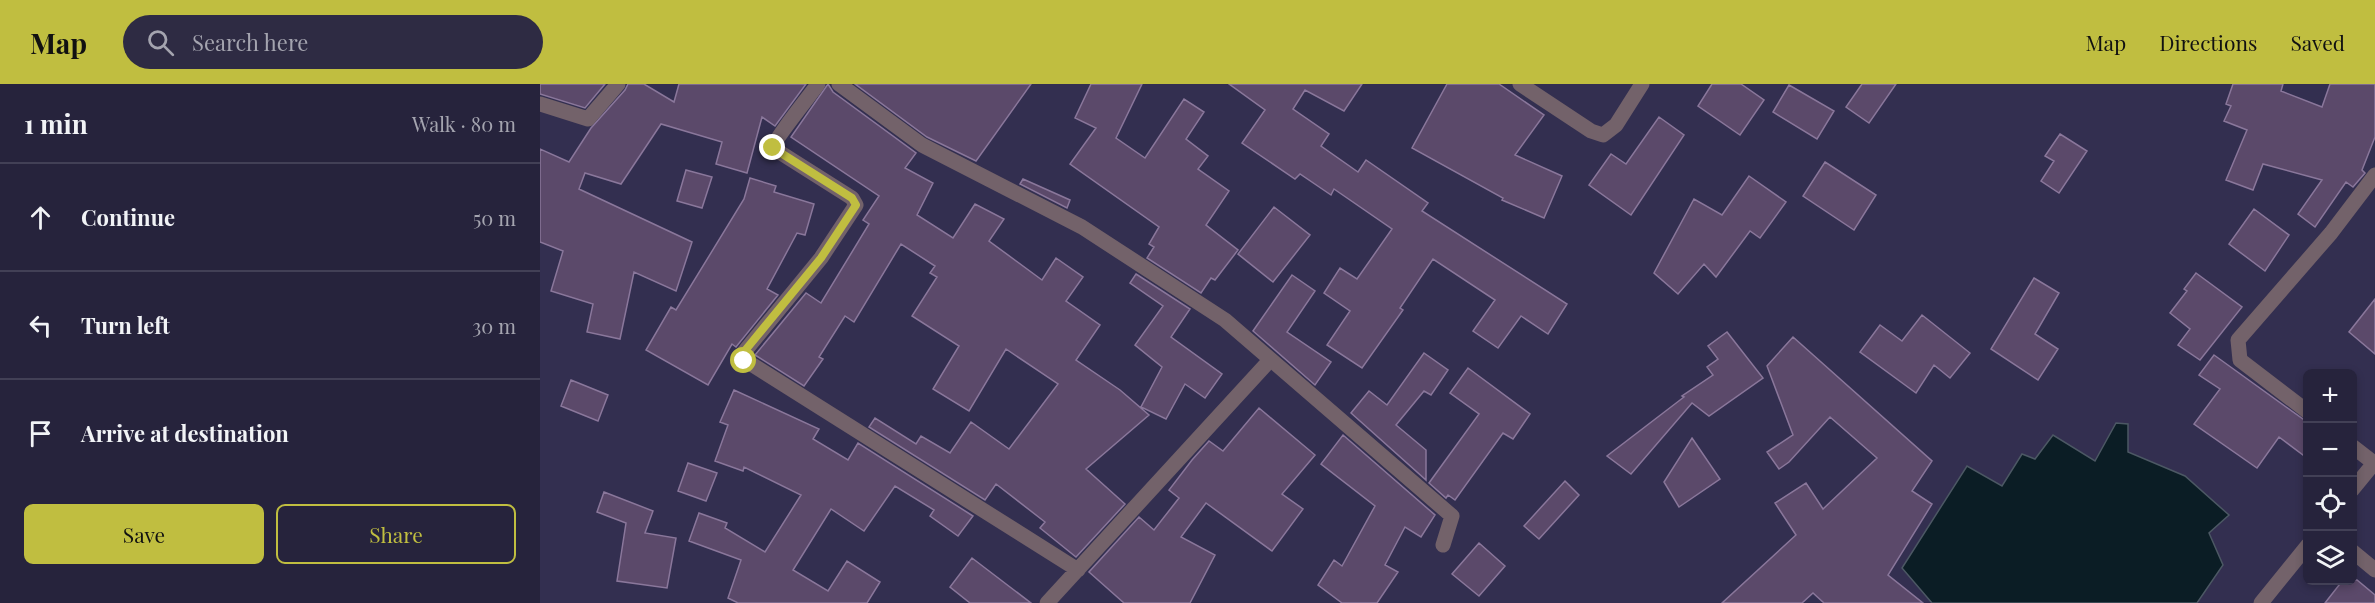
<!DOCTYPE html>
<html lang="en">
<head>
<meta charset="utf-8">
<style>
	body { margin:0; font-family:"Playfair Display",serif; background:#2e2b43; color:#f1f3f6 }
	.controls { position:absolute; right:18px; bottom:18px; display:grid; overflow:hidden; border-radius:9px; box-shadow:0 3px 9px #0003 }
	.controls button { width:54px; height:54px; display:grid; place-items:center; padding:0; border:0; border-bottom:2px solid #424056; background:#26233c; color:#f1f3f6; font:30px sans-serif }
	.stop { position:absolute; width:18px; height:18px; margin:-14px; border:4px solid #c0be40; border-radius:50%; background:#fff }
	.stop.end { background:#c0be40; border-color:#fff; box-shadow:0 2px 6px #0008 }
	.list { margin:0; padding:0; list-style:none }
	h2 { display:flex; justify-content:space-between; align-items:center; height:78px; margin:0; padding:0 24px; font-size:26px }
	h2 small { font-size:20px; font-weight:400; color:#a4a4af }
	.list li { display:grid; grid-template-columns:39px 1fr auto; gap:18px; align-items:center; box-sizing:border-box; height:108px; padding:0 24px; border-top:2px solid #424056 }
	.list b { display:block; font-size:22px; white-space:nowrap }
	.list em { font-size:20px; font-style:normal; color:#a4a4af }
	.actions { display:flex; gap:12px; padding:18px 24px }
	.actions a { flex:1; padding:14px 0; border:2px solid #c0be40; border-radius:9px; text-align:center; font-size:21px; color:#c0be40 }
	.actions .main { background:#c0be40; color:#111 }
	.icon { flex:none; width:33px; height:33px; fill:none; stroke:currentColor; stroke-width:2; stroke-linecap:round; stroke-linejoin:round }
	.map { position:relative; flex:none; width:1835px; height:519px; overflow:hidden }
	header { display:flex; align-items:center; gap:36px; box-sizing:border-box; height:84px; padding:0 30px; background:#c0be40; color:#111 }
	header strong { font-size:28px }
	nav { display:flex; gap:33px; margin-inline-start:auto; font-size:21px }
	.search { width:420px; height:54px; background:#2e2b43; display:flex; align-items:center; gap:15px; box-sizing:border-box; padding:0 21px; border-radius:33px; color:#a4a4af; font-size:22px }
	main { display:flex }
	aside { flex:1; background:#26233c }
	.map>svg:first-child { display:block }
</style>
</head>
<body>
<header>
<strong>Map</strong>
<div class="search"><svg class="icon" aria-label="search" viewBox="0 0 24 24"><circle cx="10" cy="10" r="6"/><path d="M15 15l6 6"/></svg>Search here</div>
<nav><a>Map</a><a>Directions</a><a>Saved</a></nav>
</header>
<main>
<aside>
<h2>1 min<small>Walk · 80 m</small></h2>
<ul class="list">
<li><svg class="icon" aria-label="ahead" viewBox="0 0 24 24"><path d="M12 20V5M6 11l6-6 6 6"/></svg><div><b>Continue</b></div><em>50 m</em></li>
<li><svg class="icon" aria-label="left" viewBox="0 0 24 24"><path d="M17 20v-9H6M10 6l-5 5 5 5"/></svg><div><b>Turn left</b></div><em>30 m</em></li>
<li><svg class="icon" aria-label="arrive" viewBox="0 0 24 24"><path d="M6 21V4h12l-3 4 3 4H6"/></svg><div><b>Arrive at destination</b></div></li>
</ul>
<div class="actions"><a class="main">Save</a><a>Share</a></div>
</aside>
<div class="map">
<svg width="1835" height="519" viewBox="0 0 1835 519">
	<rect width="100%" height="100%" fill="#332f50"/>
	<path fill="#0b1d25" stroke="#4c5864" stroke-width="1.5" d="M1576,339L1588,340V368L1645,392L1689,431L1669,449L1683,481L1657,519H1392L1362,484L1427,382L1462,402L1482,370L1495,375L1513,351L1555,377Z"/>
	<path fill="#5b496a" stroke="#8a779b" stroke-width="1.5" d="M0,0H65L45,24L0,10Z
		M88,0H104L134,18L139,0H266L235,42L222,33L207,89L176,80L182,58L121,40L81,100L45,89L39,105L152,158L136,207L94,188L80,255L47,248L53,220L11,207L23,167L0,158V65L29,78L51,44L85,6Z
		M288,0L293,8L376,69L365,84L393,99L377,131L413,154L435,120L464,135L449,157L502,196L516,174L543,193L526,217L560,241L536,276L580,306L609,331L546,385L585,420L536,473L500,444L505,438L456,400L445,416L329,343L335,334L376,360L381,352L410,369L431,338L469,365L518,300L466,265L429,327L393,305L419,262L372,232L397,193L390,189L395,182L361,160L314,238L305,232L279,273L283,275L264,302L215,271L266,209L281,219L329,140L323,136L339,112L251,53Z
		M315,0H491L436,77L387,53Z
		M551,0H602L576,54L605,74L644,15L664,28L646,55L668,72L658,85L689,107L666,141L698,166L675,196L671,194L661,209L607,174L614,163L609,160L619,143L530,80L556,44L535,34Z
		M689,0H822L804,27L765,6L753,25L789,50L781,62L818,88L826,76L888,119L882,127L1027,220L1008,250L981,232L958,264L933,247L955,216L893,175L860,224L863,226L822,284L787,261L810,227L784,209L800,184L817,195L852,145L794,105L791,111L760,90L755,95L702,59L725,26Z
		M907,0H959L1004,31L975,71L1022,92L1004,134L962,116L963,114L872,64Z
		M1172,0H1201L1224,16L1200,51L1158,22Z
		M1322,0H1356L1329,39L1306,23Z
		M1693,0H1743L1741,7L1782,23L1790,0H1835V53L1822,86L1825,89L1813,103L1806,98L1775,143L1758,130L1782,96L1723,80L1713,106L1686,96L1707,46L1684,37L1691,22L1686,20Z
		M1249,1L1294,27L1277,55L1233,28Z
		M1119,33L1144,51L1091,131L1049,101L1071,70L1086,80Z
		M1520,50L1547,67L1519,109L1501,97L1514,77L1505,72Z
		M1285,78L1336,111L1314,146L1263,112Z
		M146,86L172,93L162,124L137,117Z
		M1209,92L1246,118L1220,154L1210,147L1176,193L1164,180L1138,210L1114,189L1154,115L1182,131Z
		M210,94L236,102L234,108L274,120L265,151L257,149L227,205L238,211L196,263L192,260L168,301L106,266L131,223L136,226L204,115Z
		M483,95L530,116L527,124L480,100Z
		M734,123L770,151L733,198L698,170Z
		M1714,125L1749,151L1725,187L1689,160Z
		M1656,189L1702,223L1660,276L1638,261L1650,245L1630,229L1647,207L1644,205Z
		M596,190L650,225L631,253L682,290L665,314L645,300L626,335L601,323L622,283L595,261L623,222L590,199Z
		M752,191L775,207L747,248L791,278L775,301L713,247Z
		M1494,194L1519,209L1495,250L1518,265L1498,296L1451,265Z
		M1835,215V270L1809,248Z
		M1382,231L1430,269L1410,294L1394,281L1376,309L1320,268L1340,241L1362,257Z
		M1187,248L1223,294L1169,332L1152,319L1091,390L1067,372L1144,313L1142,312L1173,291L1167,283L1178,275L1168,262Z
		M1253,253L1392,377L1372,407L1392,420L1348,491L1383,519H1284L1273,509L1262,519H1182L1256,451L1235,419L1266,399L1283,425L1337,374L1290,333L1249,378L1239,385L1227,368L1253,351L1227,282Z
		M884,269L908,286L891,311L884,307L856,341L886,366V396L811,329L829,307L847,321Z
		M1674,271L1767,338V374L1739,353L1717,384L1654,340L1680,305L1659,291Z
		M928,284L990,330L973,355L963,349L915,416L908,411L906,414L889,399L939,330L910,309Z
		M31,296L68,311L58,337L21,322Z
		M194,306L279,345L273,355L308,376L318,359L433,432L418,452L390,432L394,426L355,402L324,447L291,425L253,486L288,507L307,477L340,498L327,519H198L188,514L201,476L149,457L159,429L187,439L185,444L225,468L261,411L204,383L203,387L175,377L188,341L180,338Z
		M719,324L775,371L742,410L763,425L732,467L666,419L641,453L675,471L650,519H584L549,488L599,433L614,446L639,414L629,406L652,376L669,357L683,367Z
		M803,351L895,431L881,453L865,443L845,481L858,488L837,519H802L778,501L794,476L802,482L835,422L781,380Z
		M1152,354L1180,395L1139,423L1124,398Z
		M148,379L177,389L166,417L138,407Z
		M1025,397L1039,411L999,455L984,442Z
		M64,408L113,427L105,449L136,454L127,504L77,497L86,439L57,428Z
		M939,459L965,482L939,512L912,490Z
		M432,474L491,519H430L410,503Z
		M1803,496H1817L1835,511V519H1785Z"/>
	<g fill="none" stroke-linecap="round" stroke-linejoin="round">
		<path stroke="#73626a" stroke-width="15" d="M278,0C271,10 233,57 233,64L312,114L316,121L281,174L200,273L538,486
			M299,0L382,61L542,143L685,236L912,432L903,461
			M980,0L1051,47L1063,51L1076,41L1102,0
			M0,20L48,35L78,0
			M1768,328L1700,276L1698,256L1791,149L1835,91
			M1812,362L1834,379
			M1812,406L1835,378
			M1812,467L1835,486
			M507,519L730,276
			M1721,519L1768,461"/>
	</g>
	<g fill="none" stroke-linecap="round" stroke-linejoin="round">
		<path stroke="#c0be40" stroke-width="8" d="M204,277L200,273L203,269L281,174L316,121L312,114L233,64"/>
	</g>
</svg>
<div class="controls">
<button>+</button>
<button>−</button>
<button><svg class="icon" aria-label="locate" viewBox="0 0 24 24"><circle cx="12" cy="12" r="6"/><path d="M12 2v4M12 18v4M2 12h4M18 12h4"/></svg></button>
<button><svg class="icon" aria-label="layers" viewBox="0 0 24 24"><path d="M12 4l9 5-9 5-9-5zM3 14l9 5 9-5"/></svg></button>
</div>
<div class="stop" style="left:204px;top:277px"></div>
<div class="stop end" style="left:233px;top:64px"></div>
</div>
</main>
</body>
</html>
